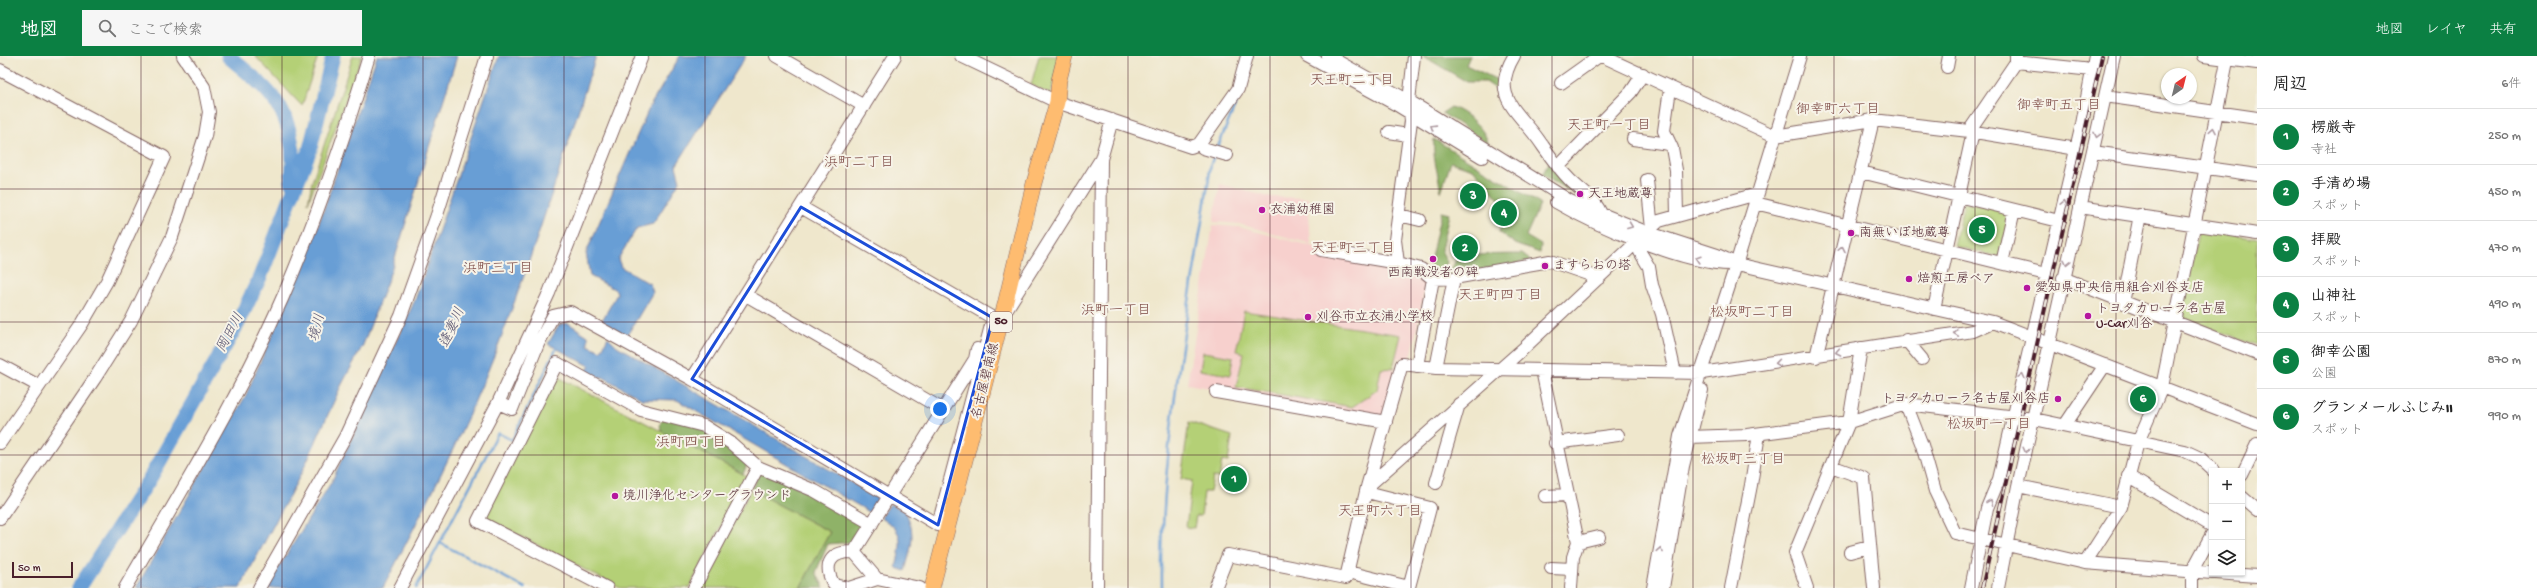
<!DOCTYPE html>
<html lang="ja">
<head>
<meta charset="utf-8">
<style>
	body { margin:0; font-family:"Gochi Hand","Klee One",sans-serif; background:#f6f6f6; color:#222 }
	.controls { position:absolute; right:12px; bottom:12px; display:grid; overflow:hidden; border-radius:0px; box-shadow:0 1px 3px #0004 }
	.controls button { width:36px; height:36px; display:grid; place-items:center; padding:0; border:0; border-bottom:1px solid #e0e0e0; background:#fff; color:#222; font:20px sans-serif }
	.compass { position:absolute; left:2161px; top:12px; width:36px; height:36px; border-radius:50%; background:#fff; box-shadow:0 1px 3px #0004; rotate:35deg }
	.scale { position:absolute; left:12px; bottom:10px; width:61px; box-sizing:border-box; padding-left:4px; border:2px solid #4a1f2b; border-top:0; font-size:11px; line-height:14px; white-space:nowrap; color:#4a1f2b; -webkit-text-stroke:3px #f7f3e8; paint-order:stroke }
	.you { position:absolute; left:940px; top:353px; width:14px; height:14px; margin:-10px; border:3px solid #fff; border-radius:50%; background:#1a73e8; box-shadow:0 0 0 6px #1a73e833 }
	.badge { display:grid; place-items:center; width:26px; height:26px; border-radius:50%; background:#0b8043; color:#fff; font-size:13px; font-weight:700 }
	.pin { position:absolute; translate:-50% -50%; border:2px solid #fff; box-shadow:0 1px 4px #0006 }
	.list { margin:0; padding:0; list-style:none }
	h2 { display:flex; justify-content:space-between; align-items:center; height:52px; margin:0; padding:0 16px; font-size:17px }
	h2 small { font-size:13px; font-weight:400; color:#767676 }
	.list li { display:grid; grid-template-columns:26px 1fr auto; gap:12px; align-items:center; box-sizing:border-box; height:56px; padding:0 16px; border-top:1px solid #e0e0e0 }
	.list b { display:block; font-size:15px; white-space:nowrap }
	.list p { margin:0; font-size:13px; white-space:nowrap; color:#767676 }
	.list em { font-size:13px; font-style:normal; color:#767676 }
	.icon { flex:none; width:22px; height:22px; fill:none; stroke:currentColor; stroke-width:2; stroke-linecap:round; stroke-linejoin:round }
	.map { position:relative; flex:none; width:2257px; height:532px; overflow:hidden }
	header { display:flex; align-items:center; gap:24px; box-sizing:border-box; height:56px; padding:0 20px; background:#0b8043; color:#fff }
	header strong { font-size:19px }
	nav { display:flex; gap:22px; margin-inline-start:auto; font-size:14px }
	.search { width:280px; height:36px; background:#f6f6f6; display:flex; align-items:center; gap:10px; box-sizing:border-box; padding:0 14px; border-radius:0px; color:#767676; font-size:15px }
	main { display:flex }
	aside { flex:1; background:#fff }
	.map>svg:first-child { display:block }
</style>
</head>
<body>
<header>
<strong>地図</strong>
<div class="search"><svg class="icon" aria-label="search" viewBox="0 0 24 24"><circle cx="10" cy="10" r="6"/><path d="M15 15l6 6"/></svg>ここで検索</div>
<nav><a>地図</a><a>レイヤ</a><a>共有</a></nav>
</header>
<main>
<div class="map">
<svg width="2257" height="532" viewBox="0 0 2257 532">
	<rect width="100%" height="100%" fill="#f7f3e8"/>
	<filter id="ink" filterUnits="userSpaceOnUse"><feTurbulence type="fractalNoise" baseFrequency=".025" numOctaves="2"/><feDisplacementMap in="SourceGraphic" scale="8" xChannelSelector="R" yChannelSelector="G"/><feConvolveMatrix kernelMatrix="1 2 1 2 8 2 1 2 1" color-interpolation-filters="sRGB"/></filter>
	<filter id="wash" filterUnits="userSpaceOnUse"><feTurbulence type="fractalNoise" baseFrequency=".012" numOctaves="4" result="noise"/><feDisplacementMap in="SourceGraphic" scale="16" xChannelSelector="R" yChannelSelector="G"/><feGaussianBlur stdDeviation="0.9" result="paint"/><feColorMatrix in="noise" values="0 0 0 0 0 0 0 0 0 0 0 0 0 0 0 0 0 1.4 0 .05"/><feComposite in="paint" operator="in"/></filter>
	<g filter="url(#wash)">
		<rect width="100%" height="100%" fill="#efe7cc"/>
		<path fill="#f7d0cd" d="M1220,128L1269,141L1308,142L1311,188L1239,168L1213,166Z
			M1213,169L1239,171L1319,192L1383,206V213L1417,219L1426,224L1412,298L1407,303L1397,302L1393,315L1397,316L1382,363L1187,328Z"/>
		<path fill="#b4d076" stroke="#7f7850" d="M255,0H318L302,50L256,1Z
			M353,0H362L308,147L312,126Z
			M1039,0H1059L1051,39L1031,29Z
			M1964,146L2010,157L2000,201L1954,190Z
			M2199,173L2257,183V289L2180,261Z
			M1244,255L1401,279L1393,312L1381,313L1377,334L1352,351L1236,331L1244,297L1236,295Z
			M1203,296L1233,301L1230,319L1200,314Z
			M556,320L747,420L689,532H620L482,460Z
			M1189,366L1232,380L1228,406L1222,405L1219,422L1213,421L1210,436H1204L1201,460H1196L1194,472L1186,471L1192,425L1181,423Z
			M751,434L830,476L800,532H699Z"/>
		<path fill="#8fb267" stroke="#6c6849" d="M1423,0H1470L1466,9L1500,25L1499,35L1486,26H1467Z
			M1451,51C1465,56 1485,72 1488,87L1442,57Z
			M1434,83L1540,148L1526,180L1541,189L1540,197L1517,189L1499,176L1506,151L1473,113L1451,106L1441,136C1438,116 1432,102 1434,83Z
			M1549,106L1584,143L1542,119Z
			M1441,156L1449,158L1441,194L1447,206L1442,218L1429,211Z
			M1522,198L1531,205L1448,219L1459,199Z
			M665,360L704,370L747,409L743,418L661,375L660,368Z
			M761,413L864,463L853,486L828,488L816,516L824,532H800L830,476L751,434Z"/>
		<path fill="#689ed5" stroke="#595e80" d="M377,0H457L391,215L363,289L341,330L302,416L240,532H136L245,341L311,190Z
			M499,0H596C564,99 534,198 496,295C464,376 423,455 383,532H266L332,425L415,244Z
			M680,0H746L676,110L680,125L653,168L637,172L618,203L621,211L650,228L653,236L625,283L600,268L617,238L616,234L590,220L586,197L650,50Z
			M568,267L588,280V289L601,295L608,281L617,290L878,442L871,457L677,344L642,343L603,321H597L586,315L590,310L548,288L559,269Z
			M890,448L905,455C917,478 911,491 905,515L896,512C901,487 906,476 881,462Z"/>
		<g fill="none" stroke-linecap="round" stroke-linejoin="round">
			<path stroke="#689ed5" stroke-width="2.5" d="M1217,93L1239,40
				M440,487L525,532
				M416,532L498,377L512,384L557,291
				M1162,532C1160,389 1190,248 1211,108L1214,99"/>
			<path stroke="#689ed5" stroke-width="15" d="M228,0C242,12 257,23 269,37C290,59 297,98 291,126
				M79,532L149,424L238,267L260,221L310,93L333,0"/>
		</g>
	</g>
	<g filter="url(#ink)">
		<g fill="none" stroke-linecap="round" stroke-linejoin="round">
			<g stroke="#846563" stroke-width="14">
				<path id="minor" d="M777,0L864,50
					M961,0L1057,46L1191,91L1199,88L1238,33L1247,0
					M1307,0L1397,49L1482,101
					M1328,0L1409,45L1570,145L1646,176L1717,199L1737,208L1993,266L2257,368
					M1414,0L1409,45L1411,65L1395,184L1398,207L1421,213L1433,223L1417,310
					M1514,0C1490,40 1517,54 1538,83C1548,97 1557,111 1570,124C1582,136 1595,142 1602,160
					M1602,0L1775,80L1873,64L1969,75L2076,93
					M2204,0L2257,7
					M2016,6L2092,14
					M1947,11L1949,0
					M0,14L164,101L107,225L82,268L0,387
					M1561,27L1599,0
					M1670,33L1664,75L1672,92L1676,114L1677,159
					M2105,40L2257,62
					M1969,75L2016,6V0
					M1389,76L1408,79
					M1633,83L1669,88
					M1199,88L1203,92L1227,99
					M2093,96L2257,119
					M1558,111L1631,36L1643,18
					M1861,116L2059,165
					M1647,124L1652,173
					M1556,146C1597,170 1685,208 1731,208
					M1755,147L2046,218
					M801,151L993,262L938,469L692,323L895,0
					M2080,151L2257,178
					M1399,159L1420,164
					M1644,181L1640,191V196L1649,211L1652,229L1662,258L1675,317
					M1321,194L1398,207
					M2002,207L2014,154
					M1454,222L1550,205L1599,222
					M2063,222L2257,298
					M1433,223L1454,222L1436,312
					M746,239L942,353
					M2123,247L2140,159
					M1934,253L1973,76
					M1006,254L1101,103L1112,64
					M1906,284L1922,303
					M1816,301L1873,64
					M0,309L39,330
					M1542,314L1578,486L1573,501L1571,532
					M1216,336L1386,366
					M498,347L512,353L538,288L553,260L570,256L692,323
					M1906,348L1922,389L1935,435L1955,477L2085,507L2121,451L2138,386L2162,331L2228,0
					M2065,369L2105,309
					M1689,381L1747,379L1849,366L1906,348L2034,363L2185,395L2200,402L2214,415
					M1555,387L1618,379
					M1831,410L1864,422L1874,532
					M2242,419L2257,388
					M2128,420L2212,470
					M1436,427L1459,348
					M2018,430L2121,451
					M1367,431L1524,292L1659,165L1757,138
					M1545,440L1568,439
					M2242,441L2257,454
					M0,462L95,322L131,265L172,181L205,80L209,56L204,31L183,0
					M1578,486L1599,481
					M854,496L877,523
					M1850,496L1869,491
					M2085,507L2212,517
					M1551,512L1572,513
					M1348,516L1409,531L1430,452L1367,436
					M2216,517L2257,520
					M125,532C185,429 248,327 293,217C322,146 347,73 369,0
					M259,532L345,381L401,260L437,159L487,0
					M400,532L498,347L549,237L642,0
					M607,532L478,465L557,307L641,354L704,370L731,387L758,411
					M694,532L758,411L815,435L872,468
					M848,532L834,529C822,508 831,495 854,496L975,303L977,293
					M849,532L877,523L920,532
					M1097,532L1101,103
					M1215,532L1228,499L1346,522L1367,431L1402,308L1436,312L1702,317L1973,275L1993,266
					M1653,532L1680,380L1735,212L1800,0
					M1663,532L1683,410L1702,334
					M1731,532L1751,429L1759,378
					M1807,532L1795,497L1849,366L1861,292
					M1971,532L1987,452L1999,423L2082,68L2095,0
					M1998,532L2018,430L2114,0
					M2192,532V515L2212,478"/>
			</g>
			<g stroke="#846563" stroke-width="16">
				<path id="major" d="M932,532L1002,261L1034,127L1057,46L1059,24L1065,0"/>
			</g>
			<use href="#minor" stroke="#fff" stroke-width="12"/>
			<use href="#major" stroke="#febc70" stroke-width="15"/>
			<g stroke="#4a1f2b" stroke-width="4">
				<path id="rail" d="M1982,532L2102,0"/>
			</g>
			<use href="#rail" stroke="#f7f3e8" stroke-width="2.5" stroke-dasharray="8" stroke-linecap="butt"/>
		</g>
		<defs><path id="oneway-chevron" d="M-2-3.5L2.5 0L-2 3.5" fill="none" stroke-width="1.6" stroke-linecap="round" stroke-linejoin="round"/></defs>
		<g stroke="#ae9aa0">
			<use href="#oneway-chevron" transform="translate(1433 71) rotate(-148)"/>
			<use href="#oneway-chevron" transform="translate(2213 74) rotate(-80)"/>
			<use href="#oneway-chevron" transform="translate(2097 79) rotate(102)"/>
			<use href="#oneway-chevron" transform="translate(2064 147) rotate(-77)"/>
			<use href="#oneway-chevron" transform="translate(1630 170) rotate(21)"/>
			<use href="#oneway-chevron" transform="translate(1842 193) rotate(-78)"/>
			<use href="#oneway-chevron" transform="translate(1698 203) rotate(-163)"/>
			<use href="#oneway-chevron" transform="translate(2067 206) rotate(103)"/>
			<use href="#oneway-chevron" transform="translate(1956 277) rotate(172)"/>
			<use href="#oneway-chevron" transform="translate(1838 296) rotate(169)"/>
			<use href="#oneway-chevron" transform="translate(1778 307) rotate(172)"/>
			<use href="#oneway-chevron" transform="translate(2022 320) rotate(-77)"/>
			<use href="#oneway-chevron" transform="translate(2026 394) rotate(104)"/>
			<use href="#oneway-chevron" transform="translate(1990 446) rotate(-68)"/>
			<use href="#oneway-chevron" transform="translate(1660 494) rotate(-80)"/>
		</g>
	</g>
	<path fill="none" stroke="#1d4ed8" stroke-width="3" stroke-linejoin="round" d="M801,151L993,262L938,469L692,323Z"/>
	<path fill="none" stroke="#4a1f2b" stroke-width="1" stroke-opacity="0.55" d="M141,0V532M282,0V532M423,0V532M564,0V532M705,0V532M846,0V532M987,0V532M1128,0V532M1270,0V532M1411,0V532M1552,0V532M1693,0V532M1834,0V532M1975,0V532M2116,0V532M0,133H2257M0,266H2257M0,399H2257"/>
	<g fill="#b5179e" stroke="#f7f3e8" stroke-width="1.5">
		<circle cx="1580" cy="138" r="4"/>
		<circle cx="1262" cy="154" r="4"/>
		<circle cx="1851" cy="177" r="4"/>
		<circle cx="1433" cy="203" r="4"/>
		<circle cx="1545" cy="210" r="4"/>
		<circle cx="1909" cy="223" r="4"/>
		<circle cx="2027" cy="232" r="4"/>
		<circle cx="2088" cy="260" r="4"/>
		<circle cx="1308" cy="261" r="4"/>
		<circle cx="2058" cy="343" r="4"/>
		<circle cx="615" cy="440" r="4"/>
	</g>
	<g text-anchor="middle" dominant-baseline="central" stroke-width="4" stroke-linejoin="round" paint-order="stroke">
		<rect fill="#f7f3e8" stroke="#7e5f64" stroke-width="1" x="990" y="256" width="22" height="20" rx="3"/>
		<g font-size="12" font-weight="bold" fill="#4a1f2b">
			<text x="1001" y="266">50</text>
		</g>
		<g font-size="13" fill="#4a1f2b" stroke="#f7f3e8" text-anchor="start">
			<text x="1588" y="138">天王地蔵尊</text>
			<text x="1270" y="154">衣浦幼稚園</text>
			<text x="1859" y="177">南無いぼ地蔵尊</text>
			<text x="1553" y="210">ますらおの塔</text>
			<text x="1433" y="217" text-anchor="middle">西南戦没者の碑</text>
			<text x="1917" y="223">焙煎工房ベア</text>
			<text x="2035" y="232">愛知県中央信用組合刈谷支店</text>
			<text x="2096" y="253">トヨタカローラ名古屋<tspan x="2096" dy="15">U-Car刈谷</tspan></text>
			<text x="1316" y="261">刈谷市立衣浦小学校</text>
			<text x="2050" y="343" text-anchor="end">トヨタカローラ名古屋刈谷店</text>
			<text x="623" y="440">境川浄化センターグラウンド</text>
		</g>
		<g font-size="13" fill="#4a1f2b" stroke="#f7f3e8">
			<text transform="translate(986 325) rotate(-76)">名古屋碧南線</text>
		</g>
		<g font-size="14" fill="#7f4d48" stroke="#f7f3e8">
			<text x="1352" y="25">天王町二丁目</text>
			<text x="2059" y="50">御幸町五丁目</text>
			<text x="1838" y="54">御幸町六丁目</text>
			<text x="1609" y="70">天王町一丁目</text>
			<text x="859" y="107">浜町二丁目</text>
			<text x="1353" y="193">天王町三丁目</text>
			<text x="498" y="213">浜町三丁目</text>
			<text x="1500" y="240">天王町四丁目</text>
			<text x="1116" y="255">浜町一丁目</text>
			<text x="1752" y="257">松坂町二丁目</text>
			<text x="1989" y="369">松坂町一丁目</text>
			<text x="691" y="387">浜町四丁目</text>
			<text x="1743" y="404">松坂町三丁目</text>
			<text x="1380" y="456">天王町六丁目</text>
		</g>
		<g font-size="14" font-style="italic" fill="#56526f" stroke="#f7f3e8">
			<text transform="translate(318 272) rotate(-76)">境川</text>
			<text transform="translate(453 272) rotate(-66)">逢妻川</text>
			<text transform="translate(231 277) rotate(-62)">岡田川</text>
		</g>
	</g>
</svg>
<div class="controls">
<button>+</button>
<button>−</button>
<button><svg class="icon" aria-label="layers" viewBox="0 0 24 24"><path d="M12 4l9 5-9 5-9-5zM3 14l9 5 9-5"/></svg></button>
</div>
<svg class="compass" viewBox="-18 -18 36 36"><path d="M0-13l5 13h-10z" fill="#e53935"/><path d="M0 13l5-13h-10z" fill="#767676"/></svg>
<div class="scale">50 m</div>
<div class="you"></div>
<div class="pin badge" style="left:1234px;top:423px">1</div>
<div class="pin badge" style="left:1465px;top:192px">2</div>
<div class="pin badge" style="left:1473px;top:140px">3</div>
<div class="pin badge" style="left:1504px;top:157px">4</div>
<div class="pin badge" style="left:1982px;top:174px">5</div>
<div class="pin badge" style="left:2143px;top:343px">6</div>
</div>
<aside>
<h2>周辺<small>6件</small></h2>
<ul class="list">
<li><span class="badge">1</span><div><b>楞厳寺</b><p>寺社</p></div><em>250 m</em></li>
<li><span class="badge">2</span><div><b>手清め場</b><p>スポット</p></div><em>450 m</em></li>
<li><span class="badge">3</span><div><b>拝殿</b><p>スポット</p></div><em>470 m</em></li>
<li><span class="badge">4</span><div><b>山神社</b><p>スポット</p></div><em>490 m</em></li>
<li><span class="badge">5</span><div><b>御幸公園</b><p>公園</p></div><em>870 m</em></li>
<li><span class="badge">6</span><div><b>グランメールふじみII</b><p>スポット</p></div><em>990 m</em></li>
</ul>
</aside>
</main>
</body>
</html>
